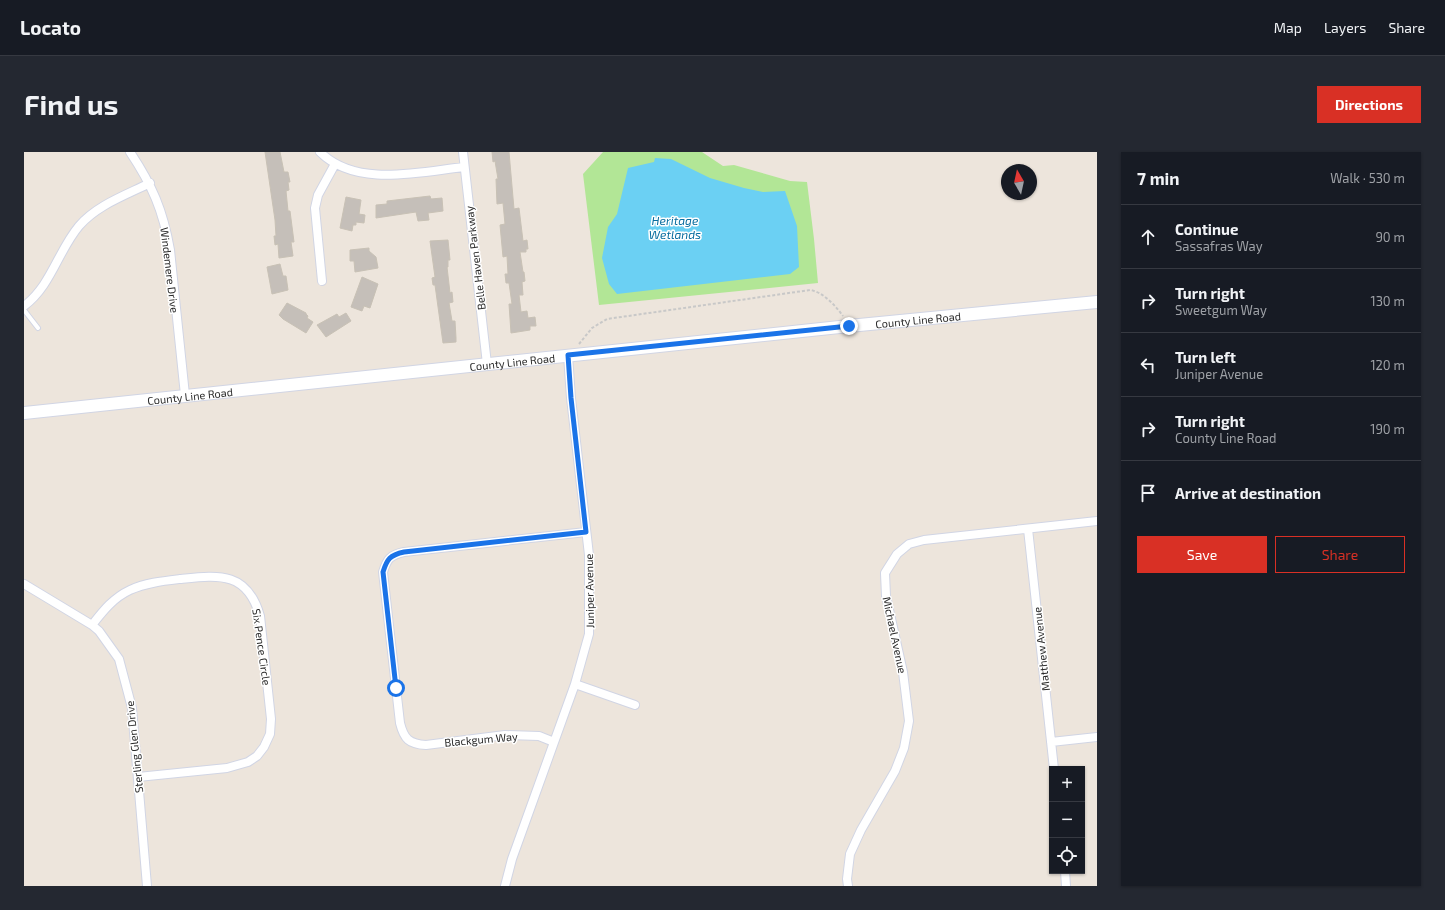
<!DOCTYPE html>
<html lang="en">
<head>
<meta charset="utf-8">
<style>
	body { margin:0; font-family:"Exo 2",sans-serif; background:#242831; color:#f1f3f6 }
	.controls { position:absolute; right:12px; bottom:12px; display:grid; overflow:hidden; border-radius:0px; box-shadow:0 1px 3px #0004 }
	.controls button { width:36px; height:36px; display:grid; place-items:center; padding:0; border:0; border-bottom:1px solid #363941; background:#171b24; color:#f1f3f6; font:20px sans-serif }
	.compass { position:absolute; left:977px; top:12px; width:36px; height:36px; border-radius:50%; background:#171b24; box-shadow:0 1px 3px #0004; rotate:351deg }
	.stop { position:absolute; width:12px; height:12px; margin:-9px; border:3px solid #1a73e8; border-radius:50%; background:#fff }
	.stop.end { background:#1a73e8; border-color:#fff; box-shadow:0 1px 4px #0008 }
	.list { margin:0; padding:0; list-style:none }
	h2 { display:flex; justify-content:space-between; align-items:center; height:52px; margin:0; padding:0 16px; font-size:17px }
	h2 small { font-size:13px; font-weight:400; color:#9ea1a6 }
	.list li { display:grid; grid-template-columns:26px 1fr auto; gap:12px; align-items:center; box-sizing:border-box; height:64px; padding:0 16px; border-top:1px solid #363941 }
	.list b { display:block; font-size:15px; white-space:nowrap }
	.list p { margin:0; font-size:13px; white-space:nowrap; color:#9ea1a6 }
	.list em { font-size:13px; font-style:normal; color:#9ea1a6 }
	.actions { display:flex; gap:8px; padding:12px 16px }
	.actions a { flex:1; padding:9px 0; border:1px solid #d93025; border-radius:0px; text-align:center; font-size:14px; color:#d93025 }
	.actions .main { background:#d93025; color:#fff }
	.icon { flex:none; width:22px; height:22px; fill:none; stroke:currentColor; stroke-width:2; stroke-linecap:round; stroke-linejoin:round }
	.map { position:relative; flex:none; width:1073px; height:734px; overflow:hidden; border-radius:0px }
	header { display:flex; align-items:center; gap:24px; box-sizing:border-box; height:56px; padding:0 20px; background:#171b24; border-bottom:1px solid #363941 }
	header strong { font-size:19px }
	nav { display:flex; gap:22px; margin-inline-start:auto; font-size:14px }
	.intro { display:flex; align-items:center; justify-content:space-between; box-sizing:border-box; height:96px; padding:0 24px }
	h1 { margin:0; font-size:28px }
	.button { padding:10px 18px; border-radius:0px; background:#d93025; color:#fff; font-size:14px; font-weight:700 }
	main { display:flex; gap:24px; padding:0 24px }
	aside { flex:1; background:#171b24; border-radius:0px; box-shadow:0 1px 3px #0004 }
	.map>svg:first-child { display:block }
</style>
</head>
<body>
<header>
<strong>Locato</strong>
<nav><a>Map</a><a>Layers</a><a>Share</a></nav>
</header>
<div class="intro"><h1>Find us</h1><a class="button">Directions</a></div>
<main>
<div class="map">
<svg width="1073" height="734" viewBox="0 0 1073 734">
	<rect width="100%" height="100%" fill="#ede5dc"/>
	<path fill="#b2e696" d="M579,0H678L699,14L710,13L766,29L783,30L790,87L794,131L575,153L559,22Z"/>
	<path fill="#6bd0f3" d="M631,6L647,7L686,26L720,36L739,40L761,39L773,74L775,115L766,122L593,142L585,132L578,106L584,75L593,62L604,16L630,10Z"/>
	<path fill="#c5bfb9" stroke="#c8c1b5" d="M241,0H256L260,20H264L266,30H264L265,38L262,39L264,59H266L270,90H267L269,104L255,106L254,92L251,93L250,84H252L251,68Z
		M468,0H485L490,57L495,56L499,89L503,88L504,97H502V100H496L499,120H500L501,129L498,130L499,143H495L497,160L503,159L504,166L511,165L512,174H506V178L487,181L485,152H488L485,131H482L481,122H484L483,104L479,105L476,73L481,72L479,51L473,52L472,27H474L471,9L469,10Z
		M406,44L407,47L418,46L419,59L404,61L405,68L394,69L392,60L352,66V53L363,52V49Z
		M322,45L337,48L335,62L341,63L340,71L332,70V73H329L328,79L316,76Z
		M424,88L426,108H424V115H423L426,141L428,140L429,150L425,151L428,169H431L432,186V190L419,191L411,133H409L408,126L411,125L406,89Z
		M345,96V99L352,105L354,116L331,120L330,109H326V98Z
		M256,112L259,124H262L264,138L248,142L243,115Z
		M338,125L354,132L346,156L340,154L338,159L327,155Z
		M263,151L282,161V162L284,164L283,166L289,170L282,181L259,167L255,163Z
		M322,161L327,169L302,185L293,173L313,162L315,165Z"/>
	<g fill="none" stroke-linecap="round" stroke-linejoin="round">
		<g stroke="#d1d5e4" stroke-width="6">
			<path id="service" d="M0,158L14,176"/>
		</g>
		<g stroke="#d1d5e4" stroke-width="10">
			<path id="minor" d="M106,0C128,33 139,58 146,98L161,243
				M296,0C332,36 395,20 440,15
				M439,0L463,212
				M298,129L291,56L294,43L311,12
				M0,154C27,134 34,99 55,74C73,53 102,43 126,31
				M1004,377L1030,617
				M0,432L68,473L75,479L95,507L108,556L123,734
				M68,473C79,459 89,446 106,438C121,431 139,429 156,427C195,423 223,419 236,464L247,567L246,582L240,595L233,604L224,610L203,616L114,625
				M551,532L611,553
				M530,590L515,584L481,583L402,593C385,592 380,587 376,571L359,420C363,407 366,403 380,400L562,380
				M1027,590L1073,585
				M1041,719L1042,734
				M481,734L488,707L551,532L565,482V403L547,246L544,203
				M824,734L823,727L826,702L837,678L871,619L880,596L885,569L879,520L862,444L861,421L873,402L885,392L900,388L1073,369"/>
		</g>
		<g stroke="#d1d5e4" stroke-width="14">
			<g id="secondary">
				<path id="s1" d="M0,261L825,174L1073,150"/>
			</g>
		</g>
		<path stroke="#c8c8c8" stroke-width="2" stroke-dasharray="3 2" stroke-linecap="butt" d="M555,192L568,176L583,167L786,138C799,140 811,153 819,164"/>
		<use href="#service" stroke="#fff" stroke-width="4"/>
		<use href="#minor" stroke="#fff" stroke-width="8"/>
		<use href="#secondary" stroke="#fff" stroke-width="12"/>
	</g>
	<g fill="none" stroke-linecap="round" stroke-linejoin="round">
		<path stroke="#1a73e8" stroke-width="5" d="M372,536L359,420C363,407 366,403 380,400L562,380L547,246L544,203L825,174"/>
	</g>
	<g text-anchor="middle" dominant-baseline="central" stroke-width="3" stroke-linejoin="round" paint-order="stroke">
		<g font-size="11" fill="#2a2a2a" stroke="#fff">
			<text transform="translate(451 106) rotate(-97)">Belle Haven Parkway</text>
			<text transform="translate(146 118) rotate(83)">Windemere Drive</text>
			<text stroke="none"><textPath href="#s1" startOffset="899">County Line Road</textPath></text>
			<text stroke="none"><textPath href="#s1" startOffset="491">County Line Road</textPath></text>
			<text stroke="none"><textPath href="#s1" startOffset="167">County Line Road</textPath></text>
			<text transform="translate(565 439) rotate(-91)">Juniper Avenue</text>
			<text transform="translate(871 483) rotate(78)">Michael Avenue</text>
			<text transform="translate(238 495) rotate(82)">Six Pence Circle</text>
			<text transform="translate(1017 497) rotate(-96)">Matthew Avenue</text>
			<text transform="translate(457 587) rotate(-5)">Blackgum Way</text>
			<text transform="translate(110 595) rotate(-96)">Sterling Glen Drive</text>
		</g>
		<g font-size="12" font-style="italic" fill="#096ea0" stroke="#fff">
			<text x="651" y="68">Heritage<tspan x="651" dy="14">Wetlands</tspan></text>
		</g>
	</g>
</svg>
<div class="controls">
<button>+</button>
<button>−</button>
<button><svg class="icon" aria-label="locate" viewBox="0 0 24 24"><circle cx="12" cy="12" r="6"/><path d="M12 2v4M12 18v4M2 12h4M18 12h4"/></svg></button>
</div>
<svg class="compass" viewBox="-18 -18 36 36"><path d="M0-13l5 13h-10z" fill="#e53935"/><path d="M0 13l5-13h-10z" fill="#9ea1a6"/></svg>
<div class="stop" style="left:372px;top:536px"></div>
<div class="stop end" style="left:825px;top:174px"></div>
</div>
<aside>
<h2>7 min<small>Walk · 530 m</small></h2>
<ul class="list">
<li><svg class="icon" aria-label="ahead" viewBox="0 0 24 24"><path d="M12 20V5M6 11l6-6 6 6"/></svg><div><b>Continue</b><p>Sassafras Way</p></div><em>90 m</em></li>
<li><svg class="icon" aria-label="right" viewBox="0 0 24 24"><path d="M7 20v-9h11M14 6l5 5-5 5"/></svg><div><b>Turn right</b><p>Sweetgum Way</p></div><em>130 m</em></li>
<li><svg class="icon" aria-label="left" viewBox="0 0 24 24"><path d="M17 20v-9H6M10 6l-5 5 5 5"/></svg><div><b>Turn left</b><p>Juniper Avenue</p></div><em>120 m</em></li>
<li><svg class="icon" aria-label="right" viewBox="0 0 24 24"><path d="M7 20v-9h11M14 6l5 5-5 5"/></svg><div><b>Turn right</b><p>County Line Road</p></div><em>190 m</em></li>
<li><svg class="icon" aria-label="arrive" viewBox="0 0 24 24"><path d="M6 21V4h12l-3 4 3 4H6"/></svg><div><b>Arrive at destination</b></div></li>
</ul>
<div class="actions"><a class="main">Save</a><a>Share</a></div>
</aside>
</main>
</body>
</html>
